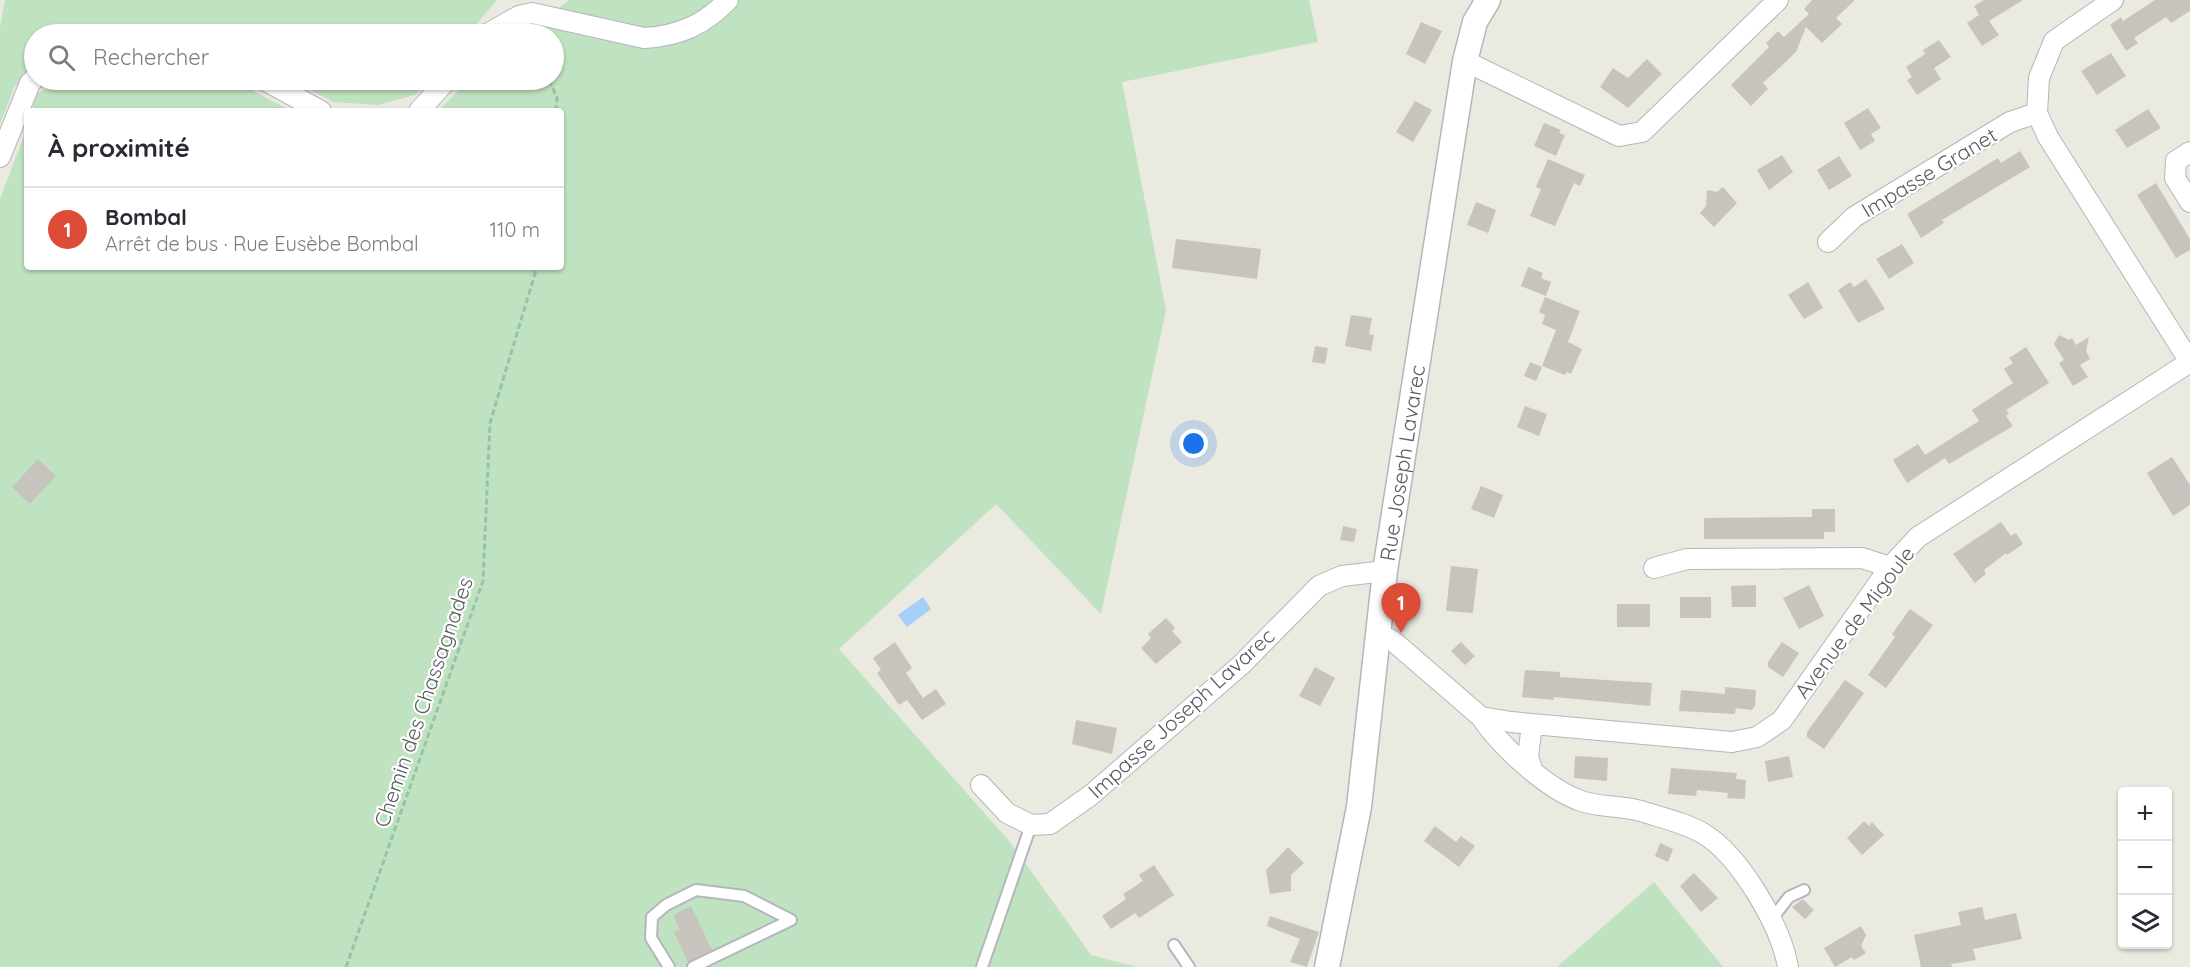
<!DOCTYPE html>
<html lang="fr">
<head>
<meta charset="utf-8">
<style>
	body { margin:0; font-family:Quicksand,sans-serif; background:#f7f7f7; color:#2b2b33 }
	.controls { position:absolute; right:18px; bottom:18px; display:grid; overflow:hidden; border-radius:6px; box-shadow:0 2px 4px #0004 }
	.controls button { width:54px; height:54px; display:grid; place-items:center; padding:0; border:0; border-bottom:2px solid #e1e1e2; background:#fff; color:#2b2b33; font:30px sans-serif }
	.you { position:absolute; left:1194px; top:444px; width:21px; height:21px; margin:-15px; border:4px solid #fff; border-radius:50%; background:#1a73e8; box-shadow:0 0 0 9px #1a73e833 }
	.badge { display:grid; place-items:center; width:39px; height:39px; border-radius:50%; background:#dd4c36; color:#fff; font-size:20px; font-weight:700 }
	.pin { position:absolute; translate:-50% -50px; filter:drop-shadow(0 2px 3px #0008) }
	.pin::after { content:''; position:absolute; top:32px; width:21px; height:18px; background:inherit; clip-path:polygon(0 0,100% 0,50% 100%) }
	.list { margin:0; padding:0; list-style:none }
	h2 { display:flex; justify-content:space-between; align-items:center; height:78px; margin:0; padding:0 24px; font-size:26px }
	h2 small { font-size:20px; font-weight:400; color:#7c7c81 }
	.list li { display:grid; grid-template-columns:39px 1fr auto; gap:18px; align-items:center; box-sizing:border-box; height:84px; padding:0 24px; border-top:2px solid #e1e1e2 }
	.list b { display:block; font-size:22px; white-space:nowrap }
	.list p { margin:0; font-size:20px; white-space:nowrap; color:#7c7c81 }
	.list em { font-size:20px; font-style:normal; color:#7c7c81 }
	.icon { flex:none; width:33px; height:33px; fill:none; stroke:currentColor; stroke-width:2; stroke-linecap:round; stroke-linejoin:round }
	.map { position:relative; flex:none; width:2190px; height:967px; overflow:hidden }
	.search { position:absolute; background:#fff; box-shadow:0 2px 4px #0004; left:24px; top:24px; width:540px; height:66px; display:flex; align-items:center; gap:15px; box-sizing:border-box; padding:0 21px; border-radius:33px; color:#7c7c81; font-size:22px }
	.panel { position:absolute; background:#fff; box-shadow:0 2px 4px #0004; left:24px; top:108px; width:540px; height:162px; border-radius:6px }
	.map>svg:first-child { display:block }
</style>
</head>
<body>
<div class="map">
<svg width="2190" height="967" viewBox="0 0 2190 967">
	<rect width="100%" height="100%" fill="#ebeae1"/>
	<path fill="#bfe2c1" d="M5,0H497L468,34H194L163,31L143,34H34V65L14,88L0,124V27Z
		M569,0H1309L1318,42L1122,82L1166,310L1101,614L996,504L839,649L1010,842L1091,955L1137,967H0V199L27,128V267H561V111H438L469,80H554V34H522Z
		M89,80H233L291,111H32L37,92Z
		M292,80H429L415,95L378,105L333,102Z
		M1654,882L1723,967H1557Z"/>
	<path fill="#a4cff9" d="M923,597L931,609L907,627L898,615Z"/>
	<path fill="#c7c4be" d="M1812,0H1855L1836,18L1842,24L1822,43L1806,27L1796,52L1763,83L1768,89L1751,106L1731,85L1769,47L1766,43L1778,31L1784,37L1809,14L1804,9Z
		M1984,0H2023L1989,21L1999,35L1982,46L1967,23L1979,15L1974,6Z
		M2155,0H2190V11L2171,23L2166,17L2134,38L2138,43L2126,51L2110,25L2121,17L2123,21Z
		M1421,22L1442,31L1425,64L1406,54Z
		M1939,40L1951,57L1934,68L1941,79L1917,95L1907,80L1912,77L1906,67L1925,54L1923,50Z
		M2111,53L2126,76L2097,95L2081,71Z
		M1647,59L1662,74L1628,108L1600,87L1613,68L1628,78Z
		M1415,101L1432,110L1413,142L1396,132Z
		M1868,108L1881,128L1871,134L1875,141L1860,150L1844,123Z
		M2148,109L2161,128L2127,148L2115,130Z
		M1544,123L1561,130L1559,133L1565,135L1556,156L1534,146Z
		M2020,151L2030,167L1942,220L1944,223L1921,238L1907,214L1998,158L2001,163Z
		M1782,155L1793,172L1769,190L1757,170Z
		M1839,156L1852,176L1829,190L1817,170Z
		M1548,159L1585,175L1580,186L1574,183L1555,226L1530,216L1541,189L1536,187Z
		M2156,183L2190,239V250L2176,258L2137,195Z
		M1723,187L1737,203L1714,227L1700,213L1706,206L1707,190L1717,192Z
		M1476,202L1496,210L1488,233L1467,225Z
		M1176,239L1261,249L1257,279L1172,268Z
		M1902,244L1914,263L1889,279L1876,259Z
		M1528,267L1543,273L1541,278L1551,282L1546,296L1521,286Z
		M1866,279L1885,309L1858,323L1838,290L1850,282L1854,287Z
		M1808,282L1823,308L1804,319L1788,295Z
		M1545,297L1580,311L1568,342L1582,349L1571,374L1567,372L1565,375L1542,366L1556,330L1542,324L1545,315L1539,312Z
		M1351,315L1372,318L1369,334L1374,335L1371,351L1345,346Z
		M2059,335L2069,340L2072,338L2076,345L2089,337L2086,351L2090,359L2080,365L2088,377L2073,386L2059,363L2064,360L2054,344Z
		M1315,346L1328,348L1325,364L1312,362Z
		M2026,347L2049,383L2006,410L2009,413L2006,416L2013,426L1949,464L1945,458L1907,483L1893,460L1918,444L1925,455L1979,421L1972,410L2013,383L2004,369L2013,363L2009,358Z
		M1530,362L1542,367L1536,381L1524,376Z
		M1525,406L1547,414L1539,436L1517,427Z
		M2172,457L2190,485V505L2173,516L2147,473Z
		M38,459L56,476L30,504L12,487Z
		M1481,486L1503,495L1494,518L1471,509Z
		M1812,509H1835V532H1824V539H1704V518L1812,517Z
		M2001,522L2011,536L2016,533L2023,544L2007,555L2006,553L1984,570L1986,574L1975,583L1953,554Z
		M1343,526L1357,529L1354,542L1340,540Z
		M1451,566L1478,569L1473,613L1446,611Z
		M1756,585V607H1732L1731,586Z
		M1809,585L1824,616L1799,629L1783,598Z
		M1680,597H1711V618H1680Z
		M1617,604H1650V627H1617Z
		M1910,609L1933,625L1886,688L1868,675L1895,637L1892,634Z
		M1166,618L1175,628L1172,631L1182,642L1156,664L1141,648L1151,638L1148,634Z
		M895,642L912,668L906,673L923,698L936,689L946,704L922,720L907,700L899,705L877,673L881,670L873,658Z
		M1461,642L1475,656L1465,665L1451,651Z
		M1782,642L1799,653L1783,677L1768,667V662Z
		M1315,667L1335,678L1320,706L1299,696Z
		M1525,670L1560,672V677L1652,683L1650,706L1554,697V700L1522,697Z
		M1845,680L1864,693L1824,749L1807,737V732Z
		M1725,687L1756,690L1755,706L1752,710L1736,708L1735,714L1679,711L1681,690L1725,694Z
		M1076,720L1117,728L1112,754L1072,744Z
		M1575,756L1608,758L1607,781L1574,778Z
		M1789,756L1793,777L1768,782L1765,761Z
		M1671,768L1737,773L1736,779L1746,780L1745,799L1727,798L1728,793L1697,790L1696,796L1668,794Z
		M1864,821L1869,826L1872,822L1884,835L1862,855L1847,838Z
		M1435,826L1456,842L1461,836L1475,846L1459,867L1424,841Z
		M1660,843L1673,849L1668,862L1655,856Z
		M1288,847L1304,863L1291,875V891L1270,894L1266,870Z
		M1154,865L1174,895L1139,918L1135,913L1111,929L1102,916L1126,899L1123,894L1143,881L1139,875Z
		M1694,873L1718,898L1701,912L1680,886Z
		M1803,899L1814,910L1805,919L1792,907Z
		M691,906L712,950L688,962L674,932L680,930L673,915Z
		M1982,907L1985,920L2016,913L2022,939L1973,949L1976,960L1951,964L1952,967H1921L1914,935L1961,925L1958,912Z
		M1270,916L1319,932L1307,967L1290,962L1300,939L1267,926Z
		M1861,926L1866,935L1861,946L1866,953L1854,960L1852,957L1835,967L1824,948Z"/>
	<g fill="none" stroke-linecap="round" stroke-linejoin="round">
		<g stroke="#b4b6bb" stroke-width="14">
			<path id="service" d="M1771,920L1789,897L1804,890
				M1174,945L1189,967
				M669,967L651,938L652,917L666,905L696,890L744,896L791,920
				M693,967L791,920
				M982,967L1031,825"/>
		</g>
		<g stroke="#b4b6bb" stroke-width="22">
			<path id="minor" d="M2113,0L2054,41L2039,78L2037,113L2048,137L2190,362
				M487,34L519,16L532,13L644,38C679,36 704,25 728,0
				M1465,61L1619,136L1642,132L1778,0
				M264,80L321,111
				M419,111L447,80
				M2190,152L2176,161L2175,178L2190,202
				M0,157L30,83L34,79
				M1828,242L1854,217L2010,122L2037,113
				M1654,568L1687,559L1862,558L1890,567
				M1377,633L1393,641L1481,717C1501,747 1547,789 1581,801C1601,808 1624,805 1644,812C1663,818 1688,824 1704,834C1740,856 1781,926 1788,967
				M1481,717L1511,722L1732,742L1757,737L1782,720L1890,567L1918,537L2190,362
				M1532,769L1528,757L1532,724
				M981,785L1007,813L1031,825L1050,824L1091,795L1241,665L1319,586L1342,576L1385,571"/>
		</g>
		<g stroke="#b4b6bb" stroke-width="27">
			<g id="tertiary">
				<path id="s1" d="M1327,967L1359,807L1385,571L1465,61L1475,22L1488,0"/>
			</g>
		</g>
		<path stroke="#99c2a7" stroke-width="3" stroke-dasharray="6 3" stroke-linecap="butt" d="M549,80L557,98L556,111
			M346,967L483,581L490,423L537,267"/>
		<use href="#service" stroke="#fff" stroke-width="10"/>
		<use href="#minor" stroke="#fff" stroke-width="20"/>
		<use href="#tertiary" stroke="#fff" stroke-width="24"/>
	</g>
	<g text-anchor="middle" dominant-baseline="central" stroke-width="4.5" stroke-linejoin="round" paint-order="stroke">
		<g font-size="21" fill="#5a5c61" stroke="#fff">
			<text transform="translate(1929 172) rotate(-31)">Impasse Granet</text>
			<text stroke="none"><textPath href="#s1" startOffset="510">Rue Joseph Lavarec</textPath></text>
			<text transform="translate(1854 622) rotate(-53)">Avenue de Migoule</text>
			<text transform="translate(423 702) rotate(-71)">Chemin des Chassagnades</text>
			<text transform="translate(1181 713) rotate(-42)">Impasse Joseph Lavarec</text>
		</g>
	</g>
</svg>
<div class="controls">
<button>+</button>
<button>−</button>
<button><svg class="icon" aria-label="layers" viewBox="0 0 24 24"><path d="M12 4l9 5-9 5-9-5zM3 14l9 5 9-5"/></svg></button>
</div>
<div class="you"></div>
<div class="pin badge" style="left:1401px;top:633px">1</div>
<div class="search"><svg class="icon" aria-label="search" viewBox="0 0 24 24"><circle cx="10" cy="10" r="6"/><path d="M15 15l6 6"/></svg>Rechercher</div>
<section class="panel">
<h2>À proximité<small></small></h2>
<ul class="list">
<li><span class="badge">1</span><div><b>Bombal</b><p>Arrêt de bus · Rue Eusèbe Bombal</p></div><em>110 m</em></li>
</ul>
</section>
</div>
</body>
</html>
